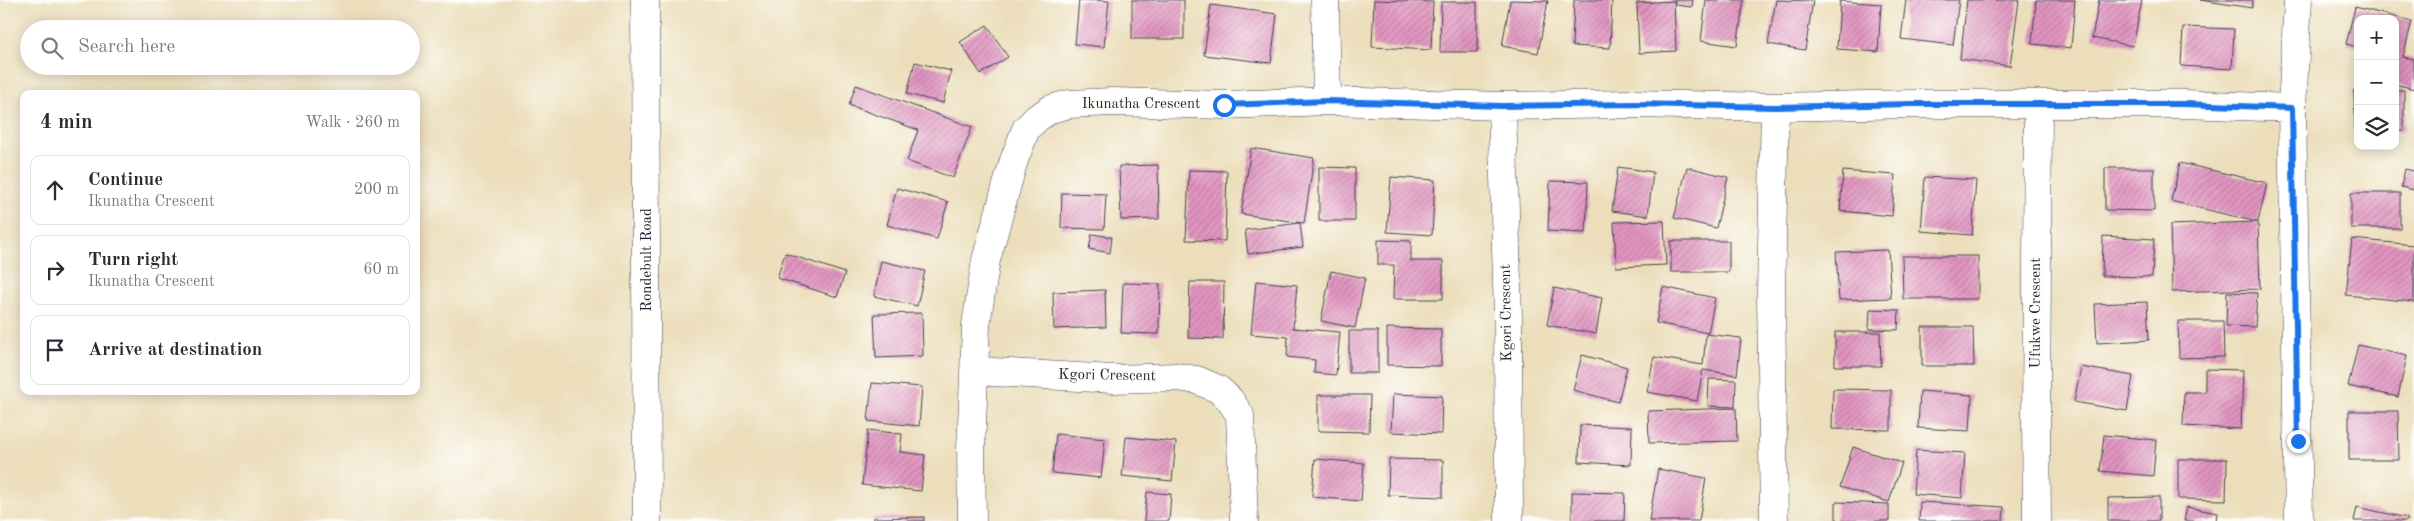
<!DOCTYPE html>
<html lang="en">
<head>
<meta charset="utf-8">
<style>
	body { margin:0; font-family:"Old Standard TT",serif; background:#f2f2f3; color:#2b2b33 }
	.controls { position:absolute; right:15px; top:15px; display:grid; overflow:hidden; border-radius:10px; box-shadow:0 2px 12px #0003 }
	.controls button { width:45px; height:45px; display:grid; place-items:center; padding:0; border:0; border-bottom:1px solid #e1e1e2; background:#fff; color:#2b2b33; font:25px sans-serif }
	.stop { position:absolute; width:15px; height:15px; margin:-11px; border:4px solid #1a73e8; border-radius:50%; background:#fff }
	.stop.end { background:#1a73e8; border-color:#fff; box-shadow:0 1px 5px #0008 }
	.list { margin:0; padding:0; list-style:none }
	h2 { display:flex; justify-content:space-between; align-items:center; height:65px; margin:0; padding:0 20px; font-size:21px }
	h2 small { font-size:16px; font-weight:400; color:#7c7c81 }
	.list li { display:grid; grid-template-columns:32px 1fr auto; gap:15px; align-items:center; box-sizing:border-box; height:70px; margin:0 10px 10px; padding:0 10px; border:1px solid #e1e1e2; border-radius:10px }
	.list b { display:block; font-size:19px; white-space:nowrap }
	.list p { margin:0; font-size:16px; white-space:nowrap; color:#7c7c81 }
	.list em { font-size:16px; font-style:normal; color:#7c7c81 }
	.icon { flex:none; width:28px; height:28px; fill:none; stroke:currentColor; stroke-width:2; stroke-linecap:round; stroke-linejoin:round }
	.map { position:relative; flex:none; width:2414px; height:521px; overflow:hidden }
	.search { position:absolute; background:#fff; box-shadow:0 2px 12px #0003; left:20px; top:20px; width:400px; height:55px; display:flex; align-items:center; gap:12px; box-sizing:border-box; padding:0 18px; border-radius:28px; color:#7c7c81; font-size:19px }
	.panel { position:absolute; background:#fff; box-shadow:0 2px 12px #0003; left:20px; top:90px; width:400px; height:305px; border-radius:10px }
	.map>svg:first-child { display:block }
</style>
</head>
<body>
<div class="map">
<svg width="2414" height="521" viewBox="0 0 2414 521">
	<defs>
		<pattern id="building-hatch" width="6" height="6" patternUnits="userSpaceOnUse" patternTransform="scale(1.25)"><rect width="6" height="6" fill="#e295c1"/><path d="M-1 1l2-2M0 6l6-6M5 7l2-2" fill="none" stroke="#b7799e"/></pattern>
	</defs>
	<rect width="100%" height="100%" fill="#fdfcf7"/>
	<filter id="ink" filterUnits="userSpaceOnUse"><feTurbulence type="fractalNoise" baseFrequency=".02" numOctaves="2"/><feDisplacementMap in="SourceGraphic" scale="10" xChannelSelector="R" yChannelSelector="G"/><feConvolveMatrix kernelMatrix="1 2 1 2 8 2 1 2 1" color-interpolation-filters="sRGB"/></filter>
	<filter id="wash" filterUnits="userSpaceOnUse"><feTurbulence type="fractalNoise" baseFrequency=".0096" numOctaves="4" result="noise"/><feDisplacementMap in="SourceGraphic" scale="20" xChannelSelector="R" yChannelSelector="G"/><feGaussianBlur stdDeviation="1.12" result="paint"/><feColorMatrix in="noise" values="0 0 0 0 0 0 0 0 0 0 0 0 0 0 0 0 0 1.4 0 .05"/><feComposite in="paint" operator="in"/></filter>
	<g filter="url(#wash)">
		<rect width="100%" height="100%" fill="#ecdebb"/>
		<g id="blocks">
			<path fill="url(#building-hatch)" d="M1079,0L1109,1L1104,47L1075,44Z
				M1132,0H1184V39H1132Z
				M1374,0L1433,2L1431,50L1372,47Z
				M1510,0L1548,1L1538,53L1502,46Z
				M1574,0H1612L1610,48L1572,46Z
				M1675,0H1693L1692,7L1675,5Z
				M1706,0H1744L1737,46L1701,41Z
				M1776,0L1813,1L1805,50L1768,44Z
				M1906,0H1959L1953,45L1901,39Z
				M1967,0H2019L2010,66L1960,59Z
				M2036,0H2075L2071,48L2032,44Z
				M2099,0H2142L2133,46L2092,38Z
				M2200,0H2253L2252,8Z
				M1674,1L1676,51L1639,53L1637,3Z
				M1840,1L1881,4L1878,52L1837,49Z
				M1441,2H1477V52H1440Z
				M1211,5L1277,14L1271,63L1204,55Z
				M2355,7L2412,21L2403,57L2414,59V89L2395,84V19H2358V47L2346,44Z
				M987,25L1008,57L981,74L960,42Z
				M2183,27L2234,29L2232,69L2181,66Z
				M915,62L951,71L943,103L907,94Z
				M856,85L972,127L953,178L907,161L918,130L849,105Z
				M2354,90H2358V131H2355Z
				M2395,90H2404V131H2395Z
				M1251,148L1314,158L1304,223L1241,214Z
				M2180,163L2267,183L2258,222L2260,289L2172,292L2170,225L2257,222L2171,201Z
				M1158,165L1159,219L1121,220L1119,166Z
				M1319,167L1355,168V221H1319Z
				M1618,167L1653,172L1648,216L1612,211Z
				M1687,167L1728,177L1716,228L1674,218Z
				M2105,168H2154V211L2105,210Z
				M2405,169L2414,171V190L2401,187Z
				M1189,170L1227,171L1225,241L1186,240Z
				M1843,171L1895,175L1892,216L1840,211Z
				M1391,177L1435,180L1432,235L1387,232Z
				M1925,177L1976,180L1972,235L1921,231Z
				M1550,181L1588,182L1586,233L1548,231Z
				M897,188L948,202L937,239L887,225Z
				M1062,193L1106,194L1104,229L1061,228Z
				M2351,193H2400V228H2351Z
				M1664,221L1666,265L1616,267L1614,222Z
				M1300,223L1303,247L1248,254L1245,230Z
				M1092,234L1112,237L1110,253L1089,249Z
				M2103,236L2154,239L2152,277L2102,276Z
				M2352,239L2414,245V302L2346,295Z
				M1378,240L1411,241V261H1443V299H1393L1394,265H1378Z
				M1671,241H1729V272H1671Z
				M1888,250L1891,298L1839,300L1836,252Z
				M785,253L845,273L837,297L777,278Z
				M1902,256H1978V299H1903Z
				M881,261L925,271L917,306L874,296Z
				M1331,271L1365,278L1355,328L1321,321Z
				M1256,281L1297,285L1293,328L1340,332L1336,375L1314,373L1315,360L1287,357L1288,337L1251,334Z
				M1190,282H1224L1223,339L1188,338Z
				M1123,283L1160,284L1159,334L1121,333Z
				M1663,287L1715,298L1708,333L1656,323Z
				M1554,288L1602,298L1596,334L1547,325Z
				M1105,290L1106,327L1054,329L1053,292Z
				M2227,292L2257,293L2255,327L2226,326Z
				M2147,302L2149,340L2097,343L2095,304Z
				M1870,309L1899,310L1898,330L1869,329Z
				M922,313L923,356L876,358L874,314Z
				M2178,321H2223L2224,357L2179,358Z
				M1922,327H1973L1974,366H1922Z
				M1387,328L1441,329V366L1387,365Z
				M1349,331H1378V373H1349Z
				M1835,332H1880L1881,366H1835Z
				M1706,334L1741,338L1737,375L1703,370L1697,401L1647,392L1654,357L1703,365Z
				M2358,345L2407,356L2398,397L2348,386Z
				M1582,355L1627,367L1618,402L1573,390Z
				M2081,367L2133,376L2127,411L2074,402Z
				M2205,369L2243,370L2241,429L2183,426L2184,392H2205Z
				M1709,379L1736,380L1735,407L1708,406Z
				M872,383L922,387L919,426L868,421Z
				M1833,389L1891,390V430L1832,429Z
				M1920,391L1972,395L1970,431L1918,428Z
				M1393,394L1442,396L1441,434L1391,432Z
				M1318,395H1370L1369,432L1318,431Z
				M1736,408L1737,441L1649,443L1648,411Z
				M2349,411H2398L2399,460H2349Z
				M1580,425L1632,427L1631,465L1579,462Z
				M868,430L902,434L900,452L925,455L921,491L862,485Z
				M1056,434L1105,439L1101,478L1052,473Z
				M2104,435L2156,440L2153,476L2100,471Z
				M1126,437L1176,442L1172,481L1122,476Z
				M1853,447L1902,463L1889,502L1840,487Z
				M1916,450L1965,453L1962,498L1913,494Z
				M1315,459L1364,463L1361,501L1312,497Z
				M1389,459L1443,460V497L1388,495Z
				M2178,459H2227L2226,500L2178,499Z
				M1658,469L1706,478L1699,521H1649Z
				M1147,492L1171,494L1169,521H1144Z
				M1572,492L1625,493L1624,521H1572Z
				M2159,497V521H2108V498Z
				M1836,502L1889,504V521H1836Z
				M1920,502L2004,507L2003,521H1919Z
				M2187,507L2217,513L2216,521H2184Z
				M2357,507L2407,518V521H2354Z
				M924,517V521H873V518Z"/>
		</g>
	</g>
	<g filter="url(#ink)">
		<use href="#blocks" fill-opacity="0" stroke="#403e4e" stroke-width="1"/>
		<g fill="none" stroke-linecap="round" stroke-linejoin="round">
			<g stroke="#403e4e" stroke-width="29">
				<path id="minor" d="M1325,0L1327,101
					M2298,0L2292,108L2299,521
					M1502,106L1508,317L1509,521
					M975,371L1113,379L1177,377L1197,380L1218,389L1230,400L1240,415L1244,521
					M972,521L971,449L976,325L986,260L1014,160L1026,129L1037,118L1051,109L1069,104L1112,102L1224,105L1327,101L1502,106L1634,104L1775,107L1913,104H2184L2292,108
					M1774,521L1771,292L1775,107
					M2037,521L2036,421L2038,105"/>
			</g>
			<g stroke="#403e4e" stroke-width="29">
				<path id="secondary" d="M645,0L647,521"/>
			</g>
			<use href="#minor" stroke="#fff" stroke-width="28"/>
			<use href="#secondary" stroke="#fff" stroke-width="28"/>
		</g>
	</g>
	<g fill="none" stroke-linecap="round" stroke-linejoin="round" filter="url(#ink)">
		<path stroke="#1a73e8" stroke-width="6" d="M1224,105L1327,101L1502,106L1634,104L1775,107L1913,104H2184L2292,108L2298,441"/>
	</g>
	<g text-anchor="middle" dominant-baseline="central" stroke-width="4.5" stroke-linejoin="round" paint-order="stroke">
		<g font-size="15" fill="#22223b" stroke="#fdfcf7">
			<text x="1141" y="104">Ikunatha Crescent</text>
			<text transform="translate(647 260) rotate(-90)">Rondebult Road</text>
			<text transform="translate(1507 313) rotate(-91)">Kgori Crescent</text>
			<text transform="translate(2036 313) rotate(-90)">Ufukwe Crescent</text>
			<text transform="translate(1107 376) rotate(1)">Kgori Crescent</text>
		</g>
	</g>
</svg>
<div class="controls">
<button>+</button>
<button>−</button>
<button><svg class="icon" aria-label="layers" viewBox="0 0 24 24"><path d="M12 4l9 5-9 5-9-5zM3 14l9 5 9-5"/></svg></button>
</div>
<div class="stop" style="left:1224px;top:105px"></div>
<div class="stop end" style="left:2298px;top:441px"></div>
<div class="search"><svg class="icon" aria-label="search" viewBox="0 0 24 24"><circle cx="10" cy="10" r="6"/><path d="M15 15l6 6"/></svg>Search here</div>
<section class="panel">
<h2>4 min<small>Walk · 260 m</small></h2>
<ul class="list">
<li><svg class="icon" aria-label="ahead" viewBox="0 0 24 24"><path d="M12 20V5M6 11l6-6 6 6"/></svg><div><b>Continue</b><p>Ikunatha Crescent</p></div><em>200 m</em></li>
<li><svg class="icon" aria-label="right" viewBox="0 0 24 24"><path d="M7 20v-9h11M14 6l5 5-5 5"/></svg><div><b>Turn right</b><p>Ikunatha Crescent</p></div><em>60 m</em></li>
<li><svg class="icon" aria-label="arrive" viewBox="0 0 24 24"><path d="M6 21V4h12l-3 4 3 4H6"/></svg><div><b>Arrive at destination</b></div></li>
</ul>
</section>
</div>
</body>
</html>
